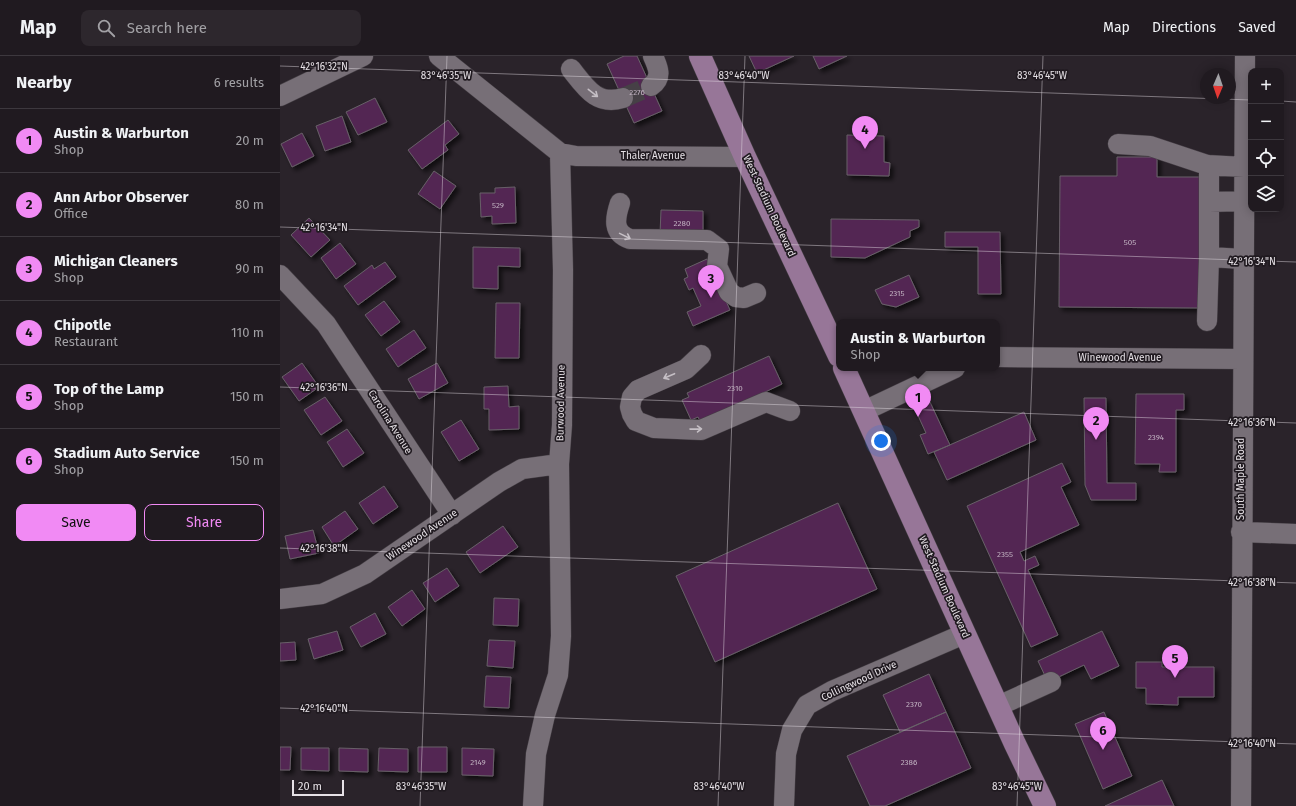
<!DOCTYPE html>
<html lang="en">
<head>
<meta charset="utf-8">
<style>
	body { margin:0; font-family:"Fira Sans",sans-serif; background:#2d272d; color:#f1f3f6 }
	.controls { position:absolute; right:12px; top:12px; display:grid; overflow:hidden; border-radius:8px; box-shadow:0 2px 10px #0003 }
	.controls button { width:36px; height:36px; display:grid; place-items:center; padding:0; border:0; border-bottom:1px solid #3d383e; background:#201a20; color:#f1f3f6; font:20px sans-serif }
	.compass { position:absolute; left:920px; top:12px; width:36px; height:36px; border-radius:50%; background:#201a20; box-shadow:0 2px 10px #0003; rotate:182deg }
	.scale { position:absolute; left:12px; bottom:10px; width:52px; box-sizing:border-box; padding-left:4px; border:2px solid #e6e1e6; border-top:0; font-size:11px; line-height:14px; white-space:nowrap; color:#e6e1e6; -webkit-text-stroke:3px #201a20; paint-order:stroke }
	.you { position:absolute; left:601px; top:385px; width:14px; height:14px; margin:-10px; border:3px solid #fff; border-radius:50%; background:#1a73e8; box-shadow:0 0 0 6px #1a73e833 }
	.badge { display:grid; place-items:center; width:26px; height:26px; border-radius:50%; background:#f18af4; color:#111; font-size:13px; font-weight:700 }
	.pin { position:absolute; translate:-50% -33px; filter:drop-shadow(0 1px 2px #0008) }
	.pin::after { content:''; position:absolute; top:21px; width:14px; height:12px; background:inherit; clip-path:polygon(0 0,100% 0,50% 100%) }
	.popup { position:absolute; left:556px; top:263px; width:164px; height:52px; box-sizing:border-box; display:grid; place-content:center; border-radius:8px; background:#201a20; filter:drop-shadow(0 1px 3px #0005); font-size:13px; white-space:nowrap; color:#a2a1a5 }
	.popup b { font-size:15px; color:#f1f3f6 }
	.popup::after { content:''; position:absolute; left:50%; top:100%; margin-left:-8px; border:8px solid transparent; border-top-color:#201a20 }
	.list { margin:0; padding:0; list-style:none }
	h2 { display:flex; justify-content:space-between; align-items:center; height:52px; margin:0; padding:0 16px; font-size:17px }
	h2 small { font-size:13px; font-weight:400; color:#a2a1a5 }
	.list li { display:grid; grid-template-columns:26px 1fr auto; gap:12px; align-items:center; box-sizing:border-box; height:64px; padding:0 16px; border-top:1px solid #3d383e }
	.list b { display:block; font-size:15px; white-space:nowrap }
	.list p { margin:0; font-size:13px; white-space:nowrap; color:#a2a1a5 }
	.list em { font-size:13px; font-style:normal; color:#a2a1a5 }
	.actions { display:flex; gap:8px; padding:12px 16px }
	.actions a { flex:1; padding:9px 0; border:1px solid #f18af4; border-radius:8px; text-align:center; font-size:14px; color:#f18af4 }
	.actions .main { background:#f18af4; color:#111 }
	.icon { flex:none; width:22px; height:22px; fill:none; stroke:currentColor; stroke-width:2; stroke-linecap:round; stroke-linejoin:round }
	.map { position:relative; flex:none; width:1016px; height:750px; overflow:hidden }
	header { display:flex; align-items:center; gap:24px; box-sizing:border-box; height:56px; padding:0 20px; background:#201a20; border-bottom:1px solid #3d383e }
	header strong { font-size:19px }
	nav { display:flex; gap:22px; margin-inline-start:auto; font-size:14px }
	.search { width:280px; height:36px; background:#2d272d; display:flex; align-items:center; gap:10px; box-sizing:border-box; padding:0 14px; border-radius:8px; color:#a2a1a5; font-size:15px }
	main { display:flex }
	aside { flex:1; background:#201a20 }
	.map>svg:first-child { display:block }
</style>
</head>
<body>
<header>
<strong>Map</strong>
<div class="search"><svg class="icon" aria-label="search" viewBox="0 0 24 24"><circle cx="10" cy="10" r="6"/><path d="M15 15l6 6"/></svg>Search here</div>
<nav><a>Map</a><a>Directions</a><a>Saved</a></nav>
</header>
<main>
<aside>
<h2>Nearby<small>6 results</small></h2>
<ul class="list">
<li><span class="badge">1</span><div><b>Austin &amp; Warburton</b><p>Shop</p></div><em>20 m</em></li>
<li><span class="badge">2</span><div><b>Ann Arbor Observer</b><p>Office</p></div><em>80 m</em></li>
<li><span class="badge">3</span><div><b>Michigan Cleaners</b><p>Shop</p></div><em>90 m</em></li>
<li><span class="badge">4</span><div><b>Chipotle</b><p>Restaurant</p></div><em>110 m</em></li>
<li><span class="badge">5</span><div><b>Top of the Lamp</b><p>Shop</p></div><em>150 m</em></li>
<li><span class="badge">6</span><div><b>Stadium Auto Service</b><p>Shop</p></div><em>150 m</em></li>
</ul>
<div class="actions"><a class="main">Save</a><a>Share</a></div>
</aside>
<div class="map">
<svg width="1016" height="750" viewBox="0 0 1016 750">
	<defs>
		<filter id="shadow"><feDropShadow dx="3.5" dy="3.5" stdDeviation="2" flood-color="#0009"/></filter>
	</defs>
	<rect width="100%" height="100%" fill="#2a232a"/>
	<path fill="#522753" stroke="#686068" filter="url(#shadow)" d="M344,0H357L382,55L354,67L327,8Z
		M469,0H514L477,17Z
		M533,0H567L539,13Z
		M95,42L107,66L78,79L66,56Z
		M62,60L71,86L45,95L36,70Z
		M168,64L179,78L165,89L168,94L142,113L128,94Z
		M22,77L34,100L12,111L1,88Z
		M567,79L604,80V106L610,107L609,120L567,119Z
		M837,101H877V121H921L920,252L779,251L780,120H837Z
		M154,115L176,130L160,153L138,138Z
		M235,131L236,167L212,168V160L201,161L200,137H215V132Z
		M381,154L423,155V179L380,178Z
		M29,162L50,184L31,201L11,179Z
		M551,163L639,164V171L630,175V181L585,202L551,201Z
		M665,176H720L721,238H698V191H665Z
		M60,187L76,208L56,223L41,202Z
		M193,191L240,192V211L218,210V233L193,232Z
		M427,203L450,254L413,270L407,256L421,250L413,232L409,234L404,223L408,221L405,213Z
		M105,206L116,221L78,249L64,230L92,209L94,213Z
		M629,219L639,241L616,251L602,248L595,234Z
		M104,245L120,266L101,280L85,259Z
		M216,247H240L239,302H215Z
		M134,274L146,292L118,311L106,293Z
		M489,300L502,328L483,337L485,340L420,365L418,361L411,364L402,344L409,341L407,337Z
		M22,307L39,331L19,345L2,321Z
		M157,307L168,327L139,343L128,323Z
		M228,330L229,351L239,350V373L209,374V353H204V331Z
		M856,338H904V354H896V416H879L880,408H855Z
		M45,341L62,365L41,379L24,354Z
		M804,342H826L827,427H856V444H811L805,429Z
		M650,346L670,389L648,398L640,379L646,377L635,353Z
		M744,356L756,384L667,424L654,396Z
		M181,364L199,393L179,405L161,376Z
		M67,373L84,397L63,411L47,386Z
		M782,407L791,426L781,431L799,469L740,496L744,505L755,500L759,509L748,514L778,579L751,591L687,450Z
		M104,430L118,451L93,468L79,447Z
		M558,447L597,533L435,606L396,520Z
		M65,455L78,473L54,490L42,471Z
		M223,470L238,491L200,517L186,496Z
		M33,474L39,497L10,503L5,480Z
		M167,512L179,530L155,546L143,527Z
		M132,534L145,553L122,570L108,551Z
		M214,542L239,543L238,570L213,569Z
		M95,557L106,578L81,591L70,571Z
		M57,575L63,594L34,603L28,583Z
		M822,575L839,610L811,623L804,609L768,626L758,605Z
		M209,584L235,585L233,612L207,610Z
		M15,586L16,604L0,605V587Z
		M856,606H882V611H934V641H898V649L866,648V632H856Z
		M649,618L666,656L620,676L603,639Z
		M206,620L231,621L229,652L204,651Z
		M666,656L691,712L605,750H590L567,700Z
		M824,656L852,720L823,733L795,668Z
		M0,691H11L10,714H0Z
		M138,691H167V716H138Z
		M21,692H49V715L21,714Z
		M59,692L88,693V716L59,715Z
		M99,692L128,693V716L98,715Z
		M182,692L214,693L213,720L182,719Z
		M882,724L894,750H825Z"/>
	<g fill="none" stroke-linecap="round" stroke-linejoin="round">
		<path stroke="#464046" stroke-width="20" stroke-dasharray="20 10" stroke-linecap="butt" d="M343,42L371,30"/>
		<g stroke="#453f45" stroke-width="21">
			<path id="minor" d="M159,0L280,97L283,214L282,369L279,408L281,580L278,619L265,659L256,698L253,750
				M291,13C306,32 317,50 343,42
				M371,30C383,22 378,11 373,0
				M0,40L83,0
				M838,88L870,90L927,109L964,111
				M280,97L296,100L465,101
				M929,109V201L963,203
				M929,146L964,145
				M340,147C335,162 332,177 350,183L427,184L439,193L437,210L449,236L456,241L464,242L476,237
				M0,219L46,268L172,459
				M927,265L929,201
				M421,299L406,313L358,334L352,341L350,351L352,358L356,365L374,372L421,374L486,346L510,355
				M717,301L962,303
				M584,355L675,312
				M961,476L1016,478
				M0,543L42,538L85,518L219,426L242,413L279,408
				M718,650L771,626
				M504,750L506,698L512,674L527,649L552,635L684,578
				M961,750L965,0"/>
		</g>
		<g stroke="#453f45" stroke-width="23">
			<path id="major" d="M420,0L465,101L559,300
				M564,312L735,688L765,750"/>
		</g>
		<use href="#minor" stroke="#776f77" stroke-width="20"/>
		<use href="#major" stroke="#977698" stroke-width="22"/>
	</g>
	<defs><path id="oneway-shaft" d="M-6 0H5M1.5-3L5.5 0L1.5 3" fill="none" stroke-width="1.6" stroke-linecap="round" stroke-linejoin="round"/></defs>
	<g stroke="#c5bfc5">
		<use href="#oneway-shaft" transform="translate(313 37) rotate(38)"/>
		<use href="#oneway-shaft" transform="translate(345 180) rotate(26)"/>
		<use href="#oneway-shaft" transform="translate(389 320) rotate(157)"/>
		<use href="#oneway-shaft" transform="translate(416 373) rotate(-1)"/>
	</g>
	<path fill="none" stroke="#e6e1e6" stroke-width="1" stroke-opacity="0.45" d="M0,10L971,44M1001,45L1016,46M0,171L1016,206M0,331L1016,367M0,492L1016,527M0,652L1016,688M140,750L167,0M438,750L465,0M737,750L763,0"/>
	<g text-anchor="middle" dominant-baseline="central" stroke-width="3.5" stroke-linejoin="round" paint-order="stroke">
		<g font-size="8" fill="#c1b2c1">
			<text x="357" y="36">2276</text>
			<text x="218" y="149">529</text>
			<text x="402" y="167">2280</text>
			<text x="850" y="186">505</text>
			<text x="617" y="237">2315</text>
			<text x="455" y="332">2310</text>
			<text x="876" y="381">2394</text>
			<text x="725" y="498">2355</text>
			<text x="634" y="648">2370</text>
			<text x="198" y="706">2149</text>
			<text x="629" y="706">2386</text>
		</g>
		<g font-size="10" fill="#e6e1e6" stroke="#201a20">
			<text x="373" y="100">Thaler Avenue</text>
			<text transform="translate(489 150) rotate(65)">West Stadium Boulevard</text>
			<text x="840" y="302">Winewood Avenue</text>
			<text transform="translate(281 347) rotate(-89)">Burwood Avenue</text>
			<text transform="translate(110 366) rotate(58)">Carolina Avenue</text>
			<text transform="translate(961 423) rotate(-90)">South Maple Road</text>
			<text transform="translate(142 479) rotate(-34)">Winewood Avenue</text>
			<text transform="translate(664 531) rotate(66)">West Stadium Boulevard</text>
			<text transform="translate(579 625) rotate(-25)">Collingwood Drive</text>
		</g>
	</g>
	<g font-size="10" text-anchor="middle" fill="#e6e1e6" stroke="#201a20" stroke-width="3.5" stroke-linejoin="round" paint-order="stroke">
		<text x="44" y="14">42°16'32"N</text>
		<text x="166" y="23">83°46'35"W</text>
		<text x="464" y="23">83°46'40"W</text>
		<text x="762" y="23">83°46'45"W</text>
		<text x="44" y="175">42°16'34"N</text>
		<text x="972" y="209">42°16'34"N</text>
		<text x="44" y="335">42°16'36"N</text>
		<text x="972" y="370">42°16'36"N</text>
		<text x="44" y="496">42°16'38"N</text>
		<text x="972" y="530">42°16'38"N</text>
		<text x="44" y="656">42°16'40"N</text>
		<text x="972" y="691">42°16'40"N</text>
		<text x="141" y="734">83°46'35"W</text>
		<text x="439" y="734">83°46'40"W</text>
		<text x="737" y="734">83°46'45"W</text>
	</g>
</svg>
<div class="controls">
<button>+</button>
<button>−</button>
<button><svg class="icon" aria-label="locate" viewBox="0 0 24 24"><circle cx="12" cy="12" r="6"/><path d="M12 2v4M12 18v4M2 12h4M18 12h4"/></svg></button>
<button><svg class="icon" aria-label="layers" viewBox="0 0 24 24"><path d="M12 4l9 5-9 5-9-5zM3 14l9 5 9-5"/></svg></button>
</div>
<svg class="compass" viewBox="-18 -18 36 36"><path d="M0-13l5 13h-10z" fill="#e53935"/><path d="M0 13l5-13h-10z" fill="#a2a1a5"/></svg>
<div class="scale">20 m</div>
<div class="you"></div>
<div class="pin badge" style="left:638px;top:361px">1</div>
<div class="popup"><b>Austin &amp; Warburton</b>Shop</div>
<div class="pin badge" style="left:816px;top:384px">2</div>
<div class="pin badge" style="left:431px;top:242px">3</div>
<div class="pin badge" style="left:585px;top:93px">4</div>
<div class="pin badge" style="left:895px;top:622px">5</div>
<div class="pin badge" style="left:823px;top:694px">6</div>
</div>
</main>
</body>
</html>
